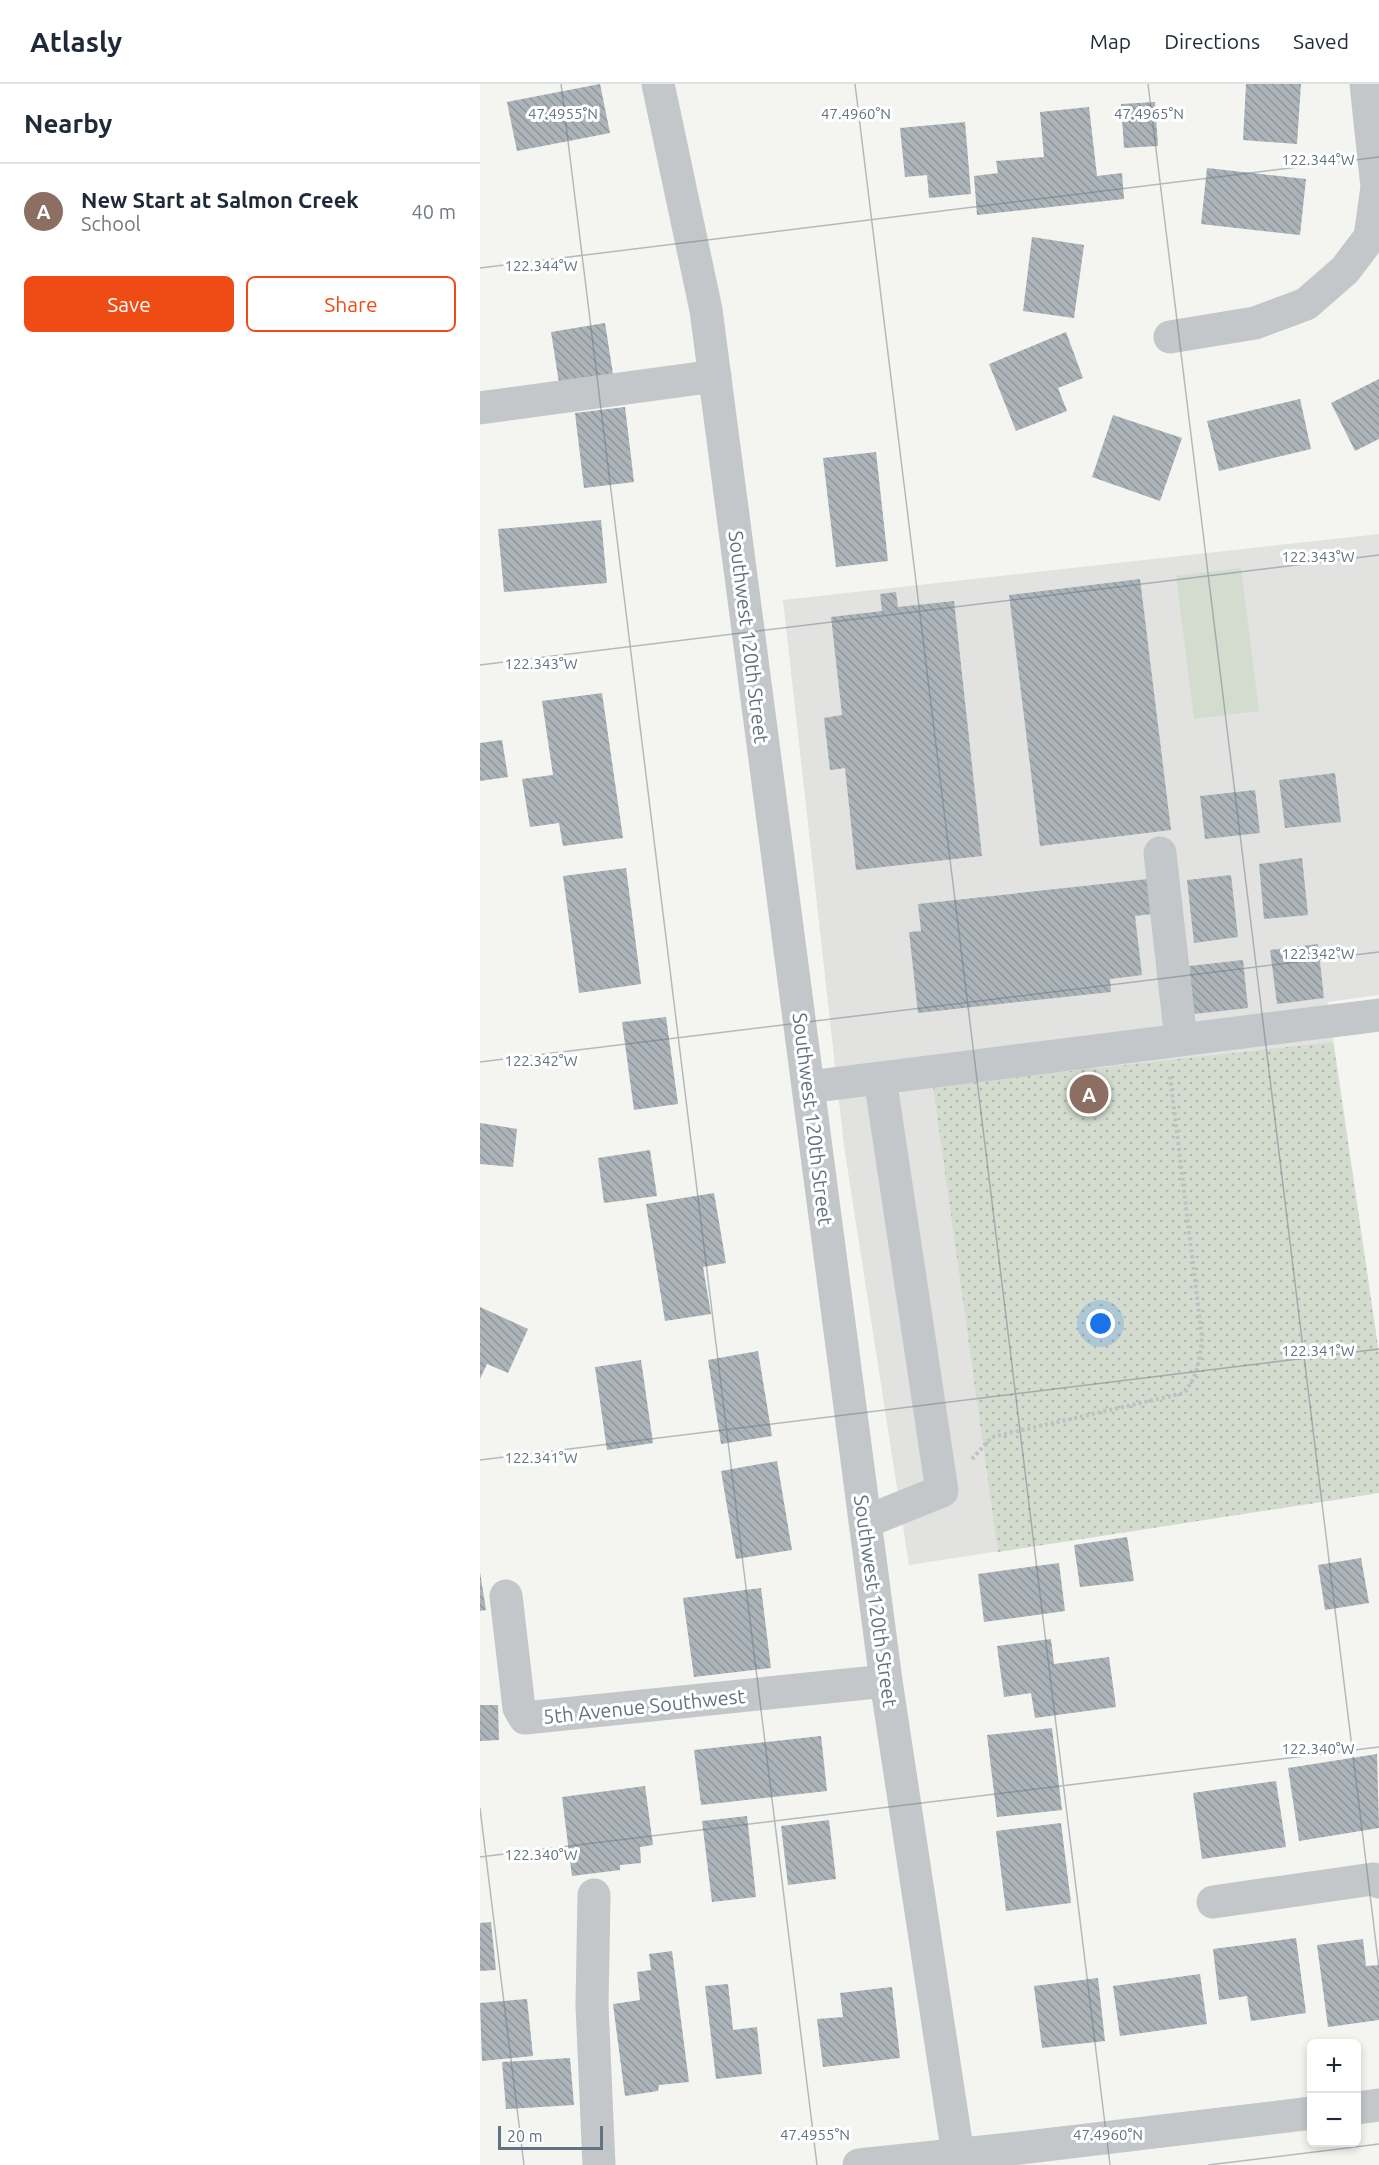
<!DOCTYPE html>
<html lang="en">
<head>
<meta charset="utf-8">
<style>
	body { margin:0; font-family:Ubuntu,sans-serif; background:#f6f6f7; color:#1f2937 }
	.controls { position:absolute; right:18px; bottom:18px; display:grid; overflow:hidden; border-radius:9px; box-shadow:0 3px 9px #0003 }
	.controls button { width:54px; height:54px; display:grid; place-items:center; padding:0; border:0; border-bottom:2px solid #e0e1e3; background:#fff; color:#1f2937; font:30px sans-serif }
	.scale { position:absolute; left:18px; bottom:15px; width:105px; box-sizing:border-box; padding-left:6px; border:3px solid #617383; border-top:0; font-size:16px; line-height:21px; white-space:nowrap; color:#617383; -webkit-text-stroke:4px #fff; paint-order:stroke }
	.you { position:absolute; left:621px; top:1240px; width:21px; height:21px; margin:-15px; border:4px solid #fff; border-radius:50%; background:#1a73e8; box-shadow:0 0 0 9px #1a73e833 }
	.badge { display:grid; place-items:center; width:39px; height:39px; border-radius:50%; background:#ef4b15; color:#fff; font-size:20px; font-weight:700 }
	.pin { position:absolute; translate:-50% -50%; border:3px solid #fff; box-shadow:0 2px 6px #0006 }
	.list { margin:0; padding:0; list-style:none }
	h2 { display:flex; justify-content:space-between; align-items:center; height:78px; margin:0; padding:0 24px; font-size:26px }
	h2 small { font-size:20px; font-weight:400; color:#747a83 }
	.list li { display:grid; grid-template-columns:39px 1fr auto; gap:18px; align-items:center; box-sizing:border-box; height:96px; padding:0 24px; border-top:2px solid #e0e1e3 }
	.list b { display:block; font-size:22px; white-space:nowrap }
	.list p { margin:0; font-size:20px; white-space:nowrap; color:#747a83 }
	.list em { font-size:20px; font-style:normal; color:#747a83 }
	.actions { display:flex; gap:12px; padding:18px 24px }
	.actions a { flex:1; padding:14px 0; border:2px solid #ef4b15; border-radius:9px; text-align:center; font-size:21px; color:#ef4b15 }
	.actions .main { background:#ef4b15; color:#fff }
	.map { position:relative; flex:none; width:899px; height:2081px; overflow:hidden }
	header { display:flex; align-items:center; gap:36px; box-sizing:border-box; height:84px; padding:0 30px; background:#fff; border-bottom:2px solid #e0e1e3 }
	header strong { font-size:28px }
	nav { display:flex; gap:33px; margin-inline-start:auto; font-size:21px }
	main { display:flex }
	aside { flex:1; background:#fff }
	.map>svg:first-child { display:block }
</style>
</head>
<body>
<header>
<strong>Atlasly</strong>
<nav><a>Map</a><a>Directions</a><a>Saved</a></nav>
</header>
<main>
<aside>
<h2>Nearby<small></small></h2>
<ul class="list">
<li><span class="badge" style="background:#8d6e63">A</span><div><b>New Start at Salmon Creek</b><p>School</p></div><em>40 m</em></li>
</ul>
<div class="actions"><a class="main">Save</a><a>Share</a></div>
</aside>
<div class="map">
<svg width="899" height="2081" viewBox="0 0 899 2081">
	<defs>
		<pattern id="grass-dots" width="8" height="8" patternUnits="userSpaceOnUse" patternTransform="scale(1.5)"><rect width="8" height="8" fill="#d4dcd0"/><path d="M2 2h.1M6 6h.1" fill="none" stroke="#afb7ae" stroke-width="1.8" stroke-linecap="round"/></pattern>
		<pattern id="building-back-hatch" width="6" height="6" patternUnits="userSpaceOnUse" patternTransform="scale(1.5)"><rect width="6" height="6" fill="#acb4b9"/><path d="M-1 5l2 2M0 0l6 6M5-1l2 2" fill="none" stroke="#8f979c"/></pattern>
	</defs>
	<rect width="100%" height="100%" fill="#f4f4f0"/>
	<path fill="#e2e3e1" d="M899,450V911L848,918L899,1270V1409L429,1481L364,1062L303,516Z"/>
	<path fill="url(#grass-dots)" d="M853,958L899,1270V1409L518,1468L453,1002Z"/>
	<path fill="#d4dcd0" d="M761,484L779,627L714,635L696,492Z"/>
	<path fill="url(#building-back-hatch)" d="M120,0L130,49L37,67L27,18Z
		M766,0H821L817,60L763,56Z
		M675,18L678,62L644,64L641,20Z
		M609,23L617,92L642,89L644,115L497,131L494,92L518,89L516,77L564,73L560,28Z
		M485,38L491,110L449,114L447,91L425,93L420,44Z
		M727,84L826,95L820,151L721,140Z
		M552,153L604,161L594,234L543,227Z
		M125,239L133,290L79,299L71,248Z
		M586,248L603,294L578,304L587,327L536,347L509,280Z
		M899,295V355L875,367L851,319Z
		M820,315L831,365L739,387L727,337Z
		M145,323L154,398L104,404L95,329Z
		M633,331L702,354L680,417L612,393Z
		M396,368L408,477L356,483L343,374Z
		M121,436L127,499L24,508L18,445Z
		M660,495L691,746L560,762L529,511Z
		M416,508L418,523L474,517L502,772L376,786L365,684L350,686L344,634L362,631L351,533L402,527L400,510Z
		M122,609L143,754L83,762L79,739L50,743L42,695L73,691L62,617Z
		M22,656L28,693L0,697V659Z
		M855,689L861,738L805,744L799,696Z
		M775,706L780,749L725,755L720,712Z
		M822,774L828,831L784,835L779,780Z
		M146,784L161,900L99,909L83,792Z
		M751,791L758,853L714,859L707,796Z
		M668,795L672,830L655,832L662,891L630,895L631,908L438,929L429,848L441,847L438,820Z
		M838,860L844,914L797,920L790,866Z
		M763,876L768,924L714,930L709,882Z
		M186,933L198,1020L154,1026L142,938Z
		M0,1039L37,1045L33,1083L0,1080Z
		M170,1066L177,1112L124,1119L118,1074Z
		M234,1109L246,1179L223,1183L231,1230L185,1237L166,1120Z
		M0,1223L48,1245L28,1289L7,1280L0,1295Z
		M278,1267L292,1352L241,1360L228,1276Z
		M161,1276L173,1359L127,1366L115,1283Z
		M297,1377L312,1466L256,1475L241,1387Z
		M647,1453L654,1497L600,1503L594,1461Z
		M881,1474L889,1519L845,1526L838,1481Z
		M579,1479L585,1527L504,1538L498,1490Z
		M0,1488L6,1526L0,1527Z
		M281,1504L291,1584L214,1593L203,1514Z
		M571,1555L574,1580L629,1573L636,1623L555,1634L551,1609L524,1613L517,1562Z
		M0,1621H18L19,1656L0,1657Z
		M572,1644L582,1726L517,1733L507,1651Z
		M341,1652L347,1707L221,1721L214,1666Z
		M897,1670L899,1744L819,1757L808,1684Z
		M796,1697L806,1763L722,1775L713,1709Z
		M165,1702L173,1761L160,1763L161,1779L140,1781V1786L92,1792L82,1713Z
		M267,1732L276,1813L232,1818L222,1737Z
		M349,1736L356,1795L308,1801L301,1742Z
		M581,1739L591,1819L526,1827L516,1747Z
		M11,1838L16,1886L0,1887V1839Z
		M816,1854L826,1929L771,1937L767,1912L739,1916L733,1865Z
		M883,1855L886,1882L899,1881V1936L848,1943L837,1861Z
		M192,1867L209,1998L179,2001L178,2007L145,2012L133,1920L160,1916L157,1888L171,1886L169,1870Z
		M720,1890L727,1940L640,1952L633,1902Z
		M618,1894L625,1957L562,1964L554,1902Z
		M248,1900L253,1946L277,1943L282,1990L236,1995L225,1902Z
		M412,1903L420,1974L343,1983L337,1935L363,1933L360,1909Z
		M47,1915L53,1972L2,1977L0,1919Z
		M90,1974L94,2021L26,2025L22,1978Z"/>
	<g fill="none" stroke-linecap="round" stroke-linejoin="round">
		<path stroke="#bfc0c2" stroke-width="4" stroke-dasharray="3 3" stroke-linecap="butt" d="M492,1375L512,1353L704,1309C719,1289 719,1278 722,1254L690,992"/>
		<path stroke="#c3c7ca" stroke-width="33" d="M178,0L226,226L406,1597L478,2071
			M690,253L775,239L826,220L865,186L890,153L897,103L886,0
			M0,324L235,292
			M680,769L701,956
			M328,1003L899,931
			M385,1438L462,1407L400,994
			M26,1512L39,1624L45,1634L406,1597
			M114,1811L112,1921L119,2081
			M733,1818L893,1795L899,1798
			M876,2024L899,2021
			M379,2081L540,2064L832,2029"/>
	</g>
	<path fill="none" stroke="#617383" stroke-width="1.5" stroke-opacity="0.45" d="M81,0L337,2081M375,0L630,2081M668,0L899,1884M0,184L899,73M0,581L899,471M0,978L899,868M0,1376L899,1265M0,1724L44,2081M0,1773L899,1663M728,2081L899,2060"/>
	<g text-anchor="middle" dominant-baseline="central" stroke-width="6" stroke-linejoin="round" paint-order="stroke">
		<g font-size="20" fill="#617383" stroke="#fff">
			<text transform="translate(269 553) rotate(83)">Southwest 120th Street</text>
			<text transform="translate(333 1035) rotate(83)">Southwest 120th Street</text>
			<text transform="translate(396 1517) rotate(82)">Southwest 120th Street</text>
			<text transform="translate(164 1622) rotate(-6)">5th Avenue Southwest</text>
		</g>
	</g>
	<g font-size="15" text-anchor="middle" fill="#617383" stroke="#fff" stroke-width="6" stroke-linejoin="round" paint-order="stroke">
		<text x="83" y="35">47.4955°N</text>
		<text x="376" y="35">47.4960°N</text>
		<text x="669" y="35">47.4965°N</text>
		<text x="838" y="81">122.344°W</text>
		<text x="61" y="187">122.344°W</text>
		<text x="838" y="478">122.343°W</text>
		<text x="61" y="585">122.343°W</text>
		<text x="838" y="875">122.342°W</text>
		<text x="61" y="982">122.342°W</text>
		<text x="838" y="1272">122.341°W</text>
		<text x="61" y="1379">122.341°W</text>
		<text x="838" y="1670">122.340°W</text>
		<text x="61" y="1776">122.340°W</text>
		<text x="335" y="2056">47.4955°N</text>
		<text x="628" y="2056">47.4960°N</text>
	</g>
</svg>
<div class="controls">
<button>+</button>
<button>−</button>
</div>
<div class="scale">20 m</div>
<div class="you"></div>
<div class="pin badge" style="left:609px;top:1010px;background:#8d6e63">A</div>
</div>
</main>
</body>
</html>
